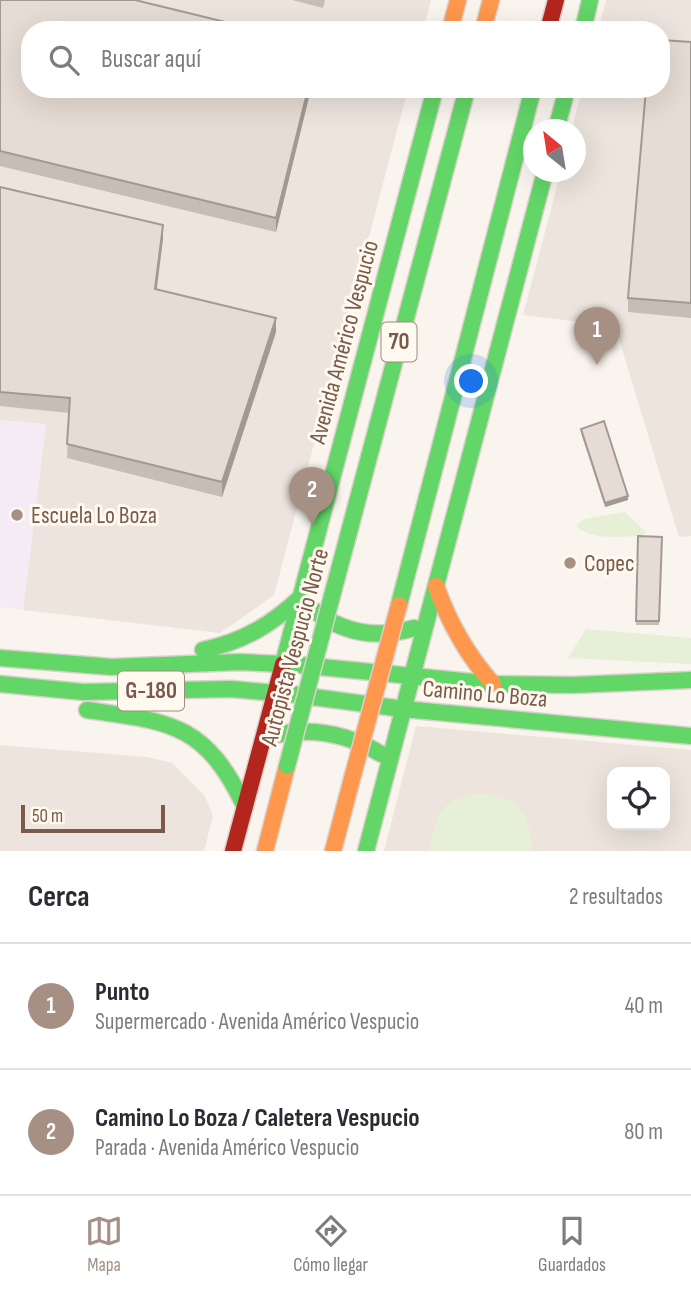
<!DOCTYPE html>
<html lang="es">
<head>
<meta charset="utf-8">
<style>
	body { margin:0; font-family:"Sofia Sans Condensed",sans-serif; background:#f7f7f7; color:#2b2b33 }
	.controls { position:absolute; right:21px; bottom:21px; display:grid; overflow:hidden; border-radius:14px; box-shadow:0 7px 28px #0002 }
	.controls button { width:63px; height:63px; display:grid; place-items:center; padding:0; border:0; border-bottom:2px solid #e1e1e2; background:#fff; color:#2b2b33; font:35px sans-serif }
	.compass { position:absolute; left:523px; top:119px; width:63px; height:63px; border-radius:50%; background:#fff; box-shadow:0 7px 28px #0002; rotate:330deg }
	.scale { position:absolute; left:21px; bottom:18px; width:144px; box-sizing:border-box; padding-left:7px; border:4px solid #7a5a4a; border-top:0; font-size:19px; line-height:24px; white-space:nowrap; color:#7a5a4a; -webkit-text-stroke:5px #fff9f0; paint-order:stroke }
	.you { position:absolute; left:472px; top:382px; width:24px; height:24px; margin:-18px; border:5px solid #fff; border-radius:50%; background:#1a73e8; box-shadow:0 0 0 10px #1a73e833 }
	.badge { display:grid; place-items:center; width:46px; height:46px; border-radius:50%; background:#a69083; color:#fff; font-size:23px; font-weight:700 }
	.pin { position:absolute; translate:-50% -58px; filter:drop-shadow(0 2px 4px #0008) }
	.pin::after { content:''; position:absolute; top:37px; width:24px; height:21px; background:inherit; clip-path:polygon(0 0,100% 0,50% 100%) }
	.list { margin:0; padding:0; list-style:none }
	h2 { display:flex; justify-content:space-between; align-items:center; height:91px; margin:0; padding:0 28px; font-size:30px }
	h2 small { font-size:23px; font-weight:400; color:#7c7c81 }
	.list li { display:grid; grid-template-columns:46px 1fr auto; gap:21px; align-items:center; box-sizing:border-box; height:126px; padding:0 28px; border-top:2px solid #e1e1e2 }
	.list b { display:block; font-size:26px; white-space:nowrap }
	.list p { margin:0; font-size:23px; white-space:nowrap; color:#7c7c81 }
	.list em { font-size:23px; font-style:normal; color:#7c7c81 }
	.icon { flex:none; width:38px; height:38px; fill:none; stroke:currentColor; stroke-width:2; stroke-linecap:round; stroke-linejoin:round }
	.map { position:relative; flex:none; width:691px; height:851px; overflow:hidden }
	.search { position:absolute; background:#fff; box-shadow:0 7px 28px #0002; left:21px; right:21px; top:21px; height:77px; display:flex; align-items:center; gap:18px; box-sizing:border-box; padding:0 24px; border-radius:28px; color:#7c7c81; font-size:26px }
	.sheet { height:343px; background:#fff }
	nav { display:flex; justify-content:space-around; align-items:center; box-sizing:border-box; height:98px; border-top:2px solid #e1e1e2; background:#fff; font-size:19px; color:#7c7c81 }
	nav a { display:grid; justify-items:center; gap:4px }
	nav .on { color:#a69083 }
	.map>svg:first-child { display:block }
</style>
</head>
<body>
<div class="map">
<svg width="691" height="851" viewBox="0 0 691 851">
	<rect width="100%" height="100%" fill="#f9f4ed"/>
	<path fill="#ece4dd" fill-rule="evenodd" d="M0,0H431L423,30H30V89H408L274,595L220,633L23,610L46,424L0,420Z
		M606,0H691V536L679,537L615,326L523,315L561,172H576V130L572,129L582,89H661V30H598Z
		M416,726L691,750V851H384ZM612,772H665V825H612Z
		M0,745L147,757L172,763L205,796L213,816L204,851H0Z"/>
	<path fill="#f5ebf4" d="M0,420L46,424L23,610L0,607Z"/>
	<path fill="#e5f0d7" d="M625,512L646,532L642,536C622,536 591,541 576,526L584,519Z
		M586,629L691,638V664L568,658Z
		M481,793C493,795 510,798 519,808C527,818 535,839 531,851H428C439,815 438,798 481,793Z"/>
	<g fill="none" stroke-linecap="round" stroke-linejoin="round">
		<g stroke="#dad0ca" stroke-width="19">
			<path id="fast" d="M583,30L590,0
				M556,130L567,89
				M332,596L467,89
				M399,605L533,89
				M308,606C339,632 375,640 414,628
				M203,650C242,642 271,625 300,598
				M0,658L112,667L240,662L283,664
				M283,664L435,89
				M290,664L493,684L573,685L691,680
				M0,684L83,692L231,689L275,693
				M283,693L403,709L691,736
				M87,710C171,722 205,723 245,807
				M275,735C313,727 348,734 381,754
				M366,851L545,172"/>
		</g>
		<g stroke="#dad0ca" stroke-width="19">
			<path id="slow" d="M450,30L458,0
				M483,30L491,0
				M436,586C449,623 467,655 493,684
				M265,851L287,766
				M333,851L353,775"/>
		</g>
		<g stroke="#dad0ca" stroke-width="19">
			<path id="jam" d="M548,30L556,0
				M233,851L283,664"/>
		</g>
		<use href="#fast" stroke="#63d668" stroke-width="16"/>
		<use href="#slow" stroke="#ff974d" stroke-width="16"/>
		<use href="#jam" stroke="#b3261e" stroke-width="16"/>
		<g stroke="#dad0ca" stroke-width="19" stroke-linecap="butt">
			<path id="fast-bridge" d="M287,766L332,596"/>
		</g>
		<g stroke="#dad0ca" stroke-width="19" stroke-linecap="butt">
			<path id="slow-bridge" d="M353,775L399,605"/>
		</g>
		<use href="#fast-bridge" stroke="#63d668" stroke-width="16"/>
		<use href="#slow-bridge" stroke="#ff974d" stroke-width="16"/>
	</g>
	<path fill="#c6bdb6" d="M0,0L311,89L276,232L0,166Z
		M292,0H325L323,8Z
		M691,42V318L628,312V298Z
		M0,187L163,239L156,289L276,332L222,497L67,458L69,413L0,406Z
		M581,429L628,500L605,507L581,433Z
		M638,536L662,537L659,625H636Z"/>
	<path fill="#a19a94" d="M308,89H311L276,232V218Z
		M163,225V239L155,303V289Z
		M276,318V332L222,497V482Z
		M628,496V500L605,507V503Z"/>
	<path fill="#e6dcd4" stroke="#a19a94" stroke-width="2" d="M0,0H135L258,30H30V89H308L276,218L0,151Z
		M661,40L691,42V303L628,298L646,89H661Z
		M0,187L163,225L155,289L276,318L222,482L67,444L70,398L0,392Z
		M604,421L628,496L605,503L581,429Z
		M638,536L662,537L659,621H636Z"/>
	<g fill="#a69083" stroke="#fff9f0" stroke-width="2.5">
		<circle cx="17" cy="515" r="7"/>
		<circle cx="570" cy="563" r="7"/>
	</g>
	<g text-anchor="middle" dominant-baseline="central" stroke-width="6" stroke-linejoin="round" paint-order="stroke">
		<g fill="#fff9f0" stroke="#a28a7c" stroke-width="2">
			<rect x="381.5" y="322.5" width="35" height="39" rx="5"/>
			<rect x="118" y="671.5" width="66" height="39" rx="5"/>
		</g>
		<g font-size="23" font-weight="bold" fill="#7a5a4a">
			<text x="399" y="342">70</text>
			<text x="151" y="691">G-180</text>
		</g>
		<g font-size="24" fill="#7a5a4a" stroke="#fff9f0">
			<text transform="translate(344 342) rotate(-75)">Avenida Américo Vespucio</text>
			<text transform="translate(295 647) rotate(-75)">Autopista Vespucio Norte</text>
			<text transform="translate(485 694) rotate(5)">Camino Lo Boza</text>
		</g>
		<g font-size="24" fill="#7a5a4a" stroke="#fff9f0" text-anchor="start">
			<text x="31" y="515">Escuela Lo Boza</text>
			<text x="584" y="563">Copec</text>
		</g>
	</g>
</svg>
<div class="controls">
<button><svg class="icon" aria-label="locate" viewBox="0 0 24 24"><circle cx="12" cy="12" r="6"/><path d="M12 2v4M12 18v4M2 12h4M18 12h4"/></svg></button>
</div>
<svg class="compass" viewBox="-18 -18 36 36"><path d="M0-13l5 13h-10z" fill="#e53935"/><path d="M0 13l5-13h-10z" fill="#7c7c81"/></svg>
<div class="scale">50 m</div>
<div class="you"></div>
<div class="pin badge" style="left:597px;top:365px">1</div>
<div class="pin badge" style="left:312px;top:525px">2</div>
<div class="search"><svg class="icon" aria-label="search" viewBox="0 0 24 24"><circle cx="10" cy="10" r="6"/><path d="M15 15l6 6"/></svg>Buscar aquí</div>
</div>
<section class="sheet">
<h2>Cerca<small>2 resultados</small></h2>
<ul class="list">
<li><span class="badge">1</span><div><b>Punto</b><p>Supermercado · Avenida Américo Vespucio</p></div><em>40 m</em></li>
<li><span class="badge">2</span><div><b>Camino Lo Boza / Caletera Vespucio</b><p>Parada · Avenida Américo Vespucio</p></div><em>80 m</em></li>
</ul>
</section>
<nav>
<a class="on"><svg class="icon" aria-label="map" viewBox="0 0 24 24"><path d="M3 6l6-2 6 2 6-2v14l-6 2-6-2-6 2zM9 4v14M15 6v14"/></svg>Mapa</a>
<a><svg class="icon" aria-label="directions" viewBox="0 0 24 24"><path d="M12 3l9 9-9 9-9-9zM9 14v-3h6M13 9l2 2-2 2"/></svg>Cómo llegar</a>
<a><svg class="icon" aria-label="saved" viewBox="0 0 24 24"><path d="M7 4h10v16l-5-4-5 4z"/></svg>Guardados</a>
</nav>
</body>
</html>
